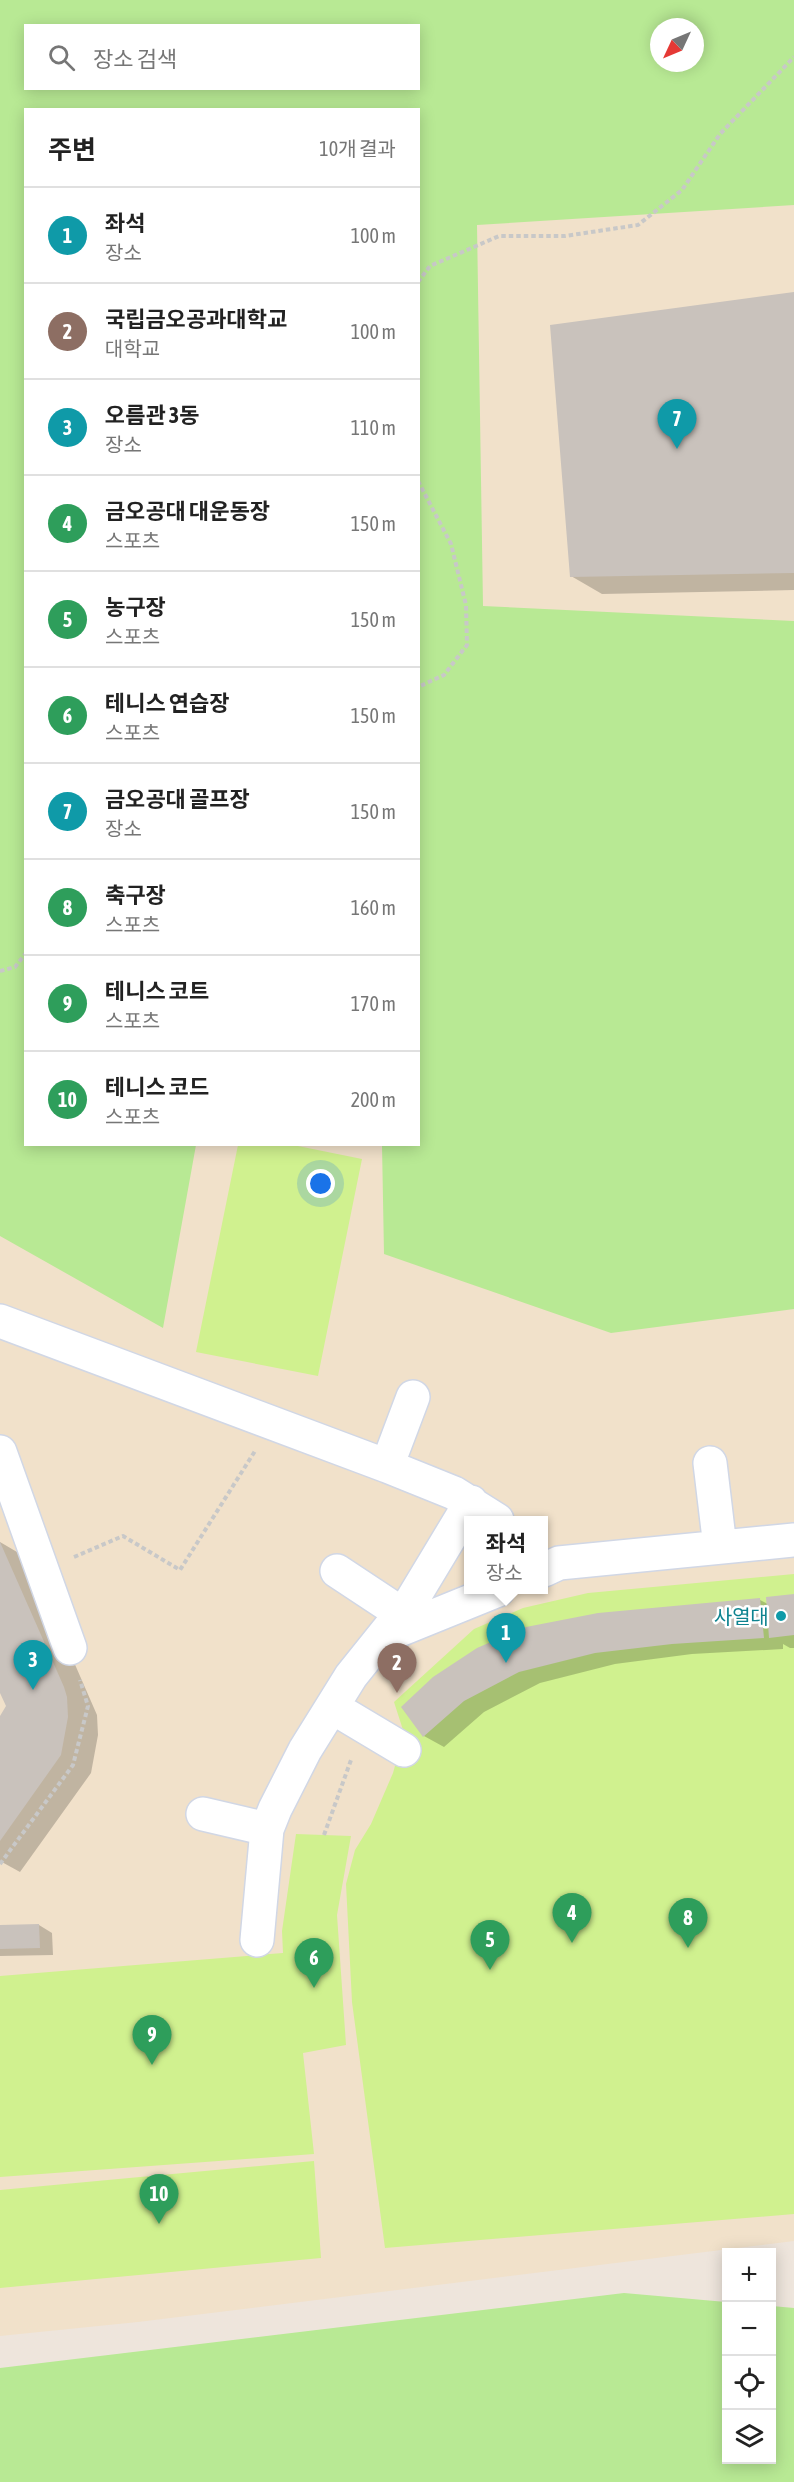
<!DOCTYPE html>
<html lang="ko">
<head>
<meta charset="utf-8">
<style>
	body { margin:0; font-family:"Asap Condensed","Noto Sans KR",sans-serif; background:#f6f6f6; color:#222 }
	.controls { position:absolute; right:18px; bottom:18px; display:grid; overflow:hidden; border-radius:0px; box-shadow:0 3px 15px #0003 }
	.controls button { width:54px; height:54px; display:grid; place-items:center; padding:0; border:0; border-bottom:2px solid #e0e0e0; background:#fff; color:#222; font:30px sans-serif }
	.compass { position:absolute; left:650px; top:18px; width:54px; height:54px; border-radius:50%; background:#fff; box-shadow:0 3px 15px #0003; rotate:226deg }
	.you { position:absolute; left:321px; top:1184px; width:21px; height:21px; margin:-15px; border:4px solid #fff; border-radius:50%; background:#1a73e8; box-shadow:0 0 0 9px #1a73e833 }
	.badge { display:grid; place-items:center; width:39px; height:39px; border-radius:50%; background:#386eff; color:#fff; font-size:20px; font-weight:700 }
	.pin { position:absolute; translate:-50% -50px; filter:drop-shadow(0 2px 3px #0008) }
	.pin::after { content:''; position:absolute; top:32px; width:21px; height:18px; background:inherit; clip-path:polygon(0 0,100% 0,50% 100%) }
	.popup { position:absolute; left:464px; top:1516px; width:84px; height:78px; box-sizing:border-box; display:grid; place-content:center; border-radius:0px; background:#fff; filter:drop-shadow(0 2px 4px #0005); font-size:20px; white-space:nowrap; color:#767676 }
	.popup b { font-size:22px; color:#222 }
	.popup::after { content:''; position:absolute; left:50%; top:100%; margin-left:-12px; border:12px solid transparent; border-top-color:#fff }
	.list { margin:0; padding:0; list-style:none }
	h2 { display:flex; justify-content:space-between; align-items:center; height:78px; margin:0; padding:0 24px; font-size:26px }
	h2 small { font-size:20px; font-weight:400; color:#767676 }
	.list li { display:grid; grid-template-columns:39px 1fr auto; gap:18px; align-items:center; box-sizing:border-box; height:96px; padding:0 24px; border-top:2px solid #e0e0e0 }
	.list b { display:block; font-size:22px; white-space:nowrap }
	.list p { margin:0; font-size:20px; white-space:nowrap; color:#767676 }
	.list em { font-size:20px; font-style:normal; color:#767676 }
	.icon { flex:none; width:33px; height:33px; fill:none; stroke:currentColor; stroke-width:2; stroke-linecap:round; stroke-linejoin:round }
	.map { position:relative; flex:none; width:794px; height:2482px; overflow:hidden }
	.search { position:absolute; background:#fff; box-shadow:0 3px 15px #0003; left:24px; top:24px; width:396px; height:66px; display:flex; align-items:center; gap:15px; box-sizing:border-box; padding:0 21px; border-radius:0px; color:#767676; font-size:22px }
	.panel { position:absolute; background:#fff; box-shadow:0 3px 15px #0003; left:24px; top:108px; width:396px; height:1038px; border-radius:0px }
	.map>svg:first-child { display:block }
</style>
</head>
<body>
<div class="map">
<svg width="794" height="2482" viewBox="0 0 794 2482">
	<rect width="100%" height="100%" fill="#eee5dc"/>
	<path fill="#f1e1ca" fill-rule="evenodd" d="M0,0H794V2241L138,2322L0,2336ZM26,26H418V88H26ZM659,27H695V63H659ZM26,110H418V1144H26ZM468,1520H544V1590H468Z"/>
	<path fill="#b8e994" fill-rule="evenodd" d="M0,0H794V205L477,225L483,606L794,621V1309L611,1333L384,1254L382,1145L418,1144V110H26V1144L196,1145L163,1328L0,1236ZM26,26H418V88H26ZM659,27H695V63H659Z
		M624,2293L726,2302V2460H772V2306L794,2308V2482H0V2368Z"/>
	<path fill="#d0f18f" d="M238,1145H293L362,1159L318,1376L196,1352Z
		M794,1574V2214L385,2248L352,2002L346,1884L355,1850L371,1824L393,1773L404,1733L394,1702L474,1629L523,1608L588,1593Z
		M296,1834L351,1836L337,1915L346,2045L303,2053L314,2154L0,2177V1976L283,1953L282,1931Z
		M314,2161L321,2258L0,2288V2190Z"/>
	<path fill="#0003" d="M794,294V590L602,594L571,576Z
		M0,1542L29,1559L97,1715L98,1735L91,1773L20,1872L0,1861V1719L8,1707L0,1690Z
		M794,1596V1648H790L783,1644V1649L692,1654L615,1664L540,1683L484,1712L444,1747L424,1736L434,1678L760,1600L768,1604Z
		M39,1925L52,1933L53,1955L0,1956V1926Z"/>
	<path fill="#c9c2bc" d="M794,292V573L570,577L550,325Z
		M0,1542L64,1687L67,1697L68,1717L61,1755L0,1841V1716L6,1706L0,1693Z
		M794,1594V1635L769,1638L766,1597Z
		M760,1598L764,1638L672,1644L595,1653L519,1672L464,1701L423,1737L401,1707L433,1677L477,1648L526,1627L598,1613Z
		M39,1924L40,1948L0,1949V1925Z"/>
	<g fill="none" stroke-linecap="round" stroke-linejoin="round">
		<g stroke="#d1d7e5" stroke-width="36">
			<path id="minor" d="M0,1321L387,1466L454,1493L497,1520
				M0,1452L70,1648
				M710,1463L720,1547
				M387,1466L413,1397
				M544,1570L559,1563L794,1540
				M337,1571L402,1614
				M387,1635L498,1590
				M332,1707L404,1750
				M203,1814L267,1829
				M257,1940L267,1829L275,1809L305,1750L351,1676L412,1600L471,1502"/>
		</g>
		<path stroke="#c8c8c8" stroke-width="4" stroke-dasharray="4.5 3" stroke-linecap="butt" d="M418,282L430,266L499,236H565L638,225L682,190L720,134L794,57
			M418,481L451,544L466,605L467,645L444,675L418,687
			M0,971L15,967L26,953
			M74,1557L123,1536L180,1570L255,1451
			M324,1835L351,1760
			M0,1864L73,1765L88,1706L80,1680"/>
		<use href="#minor" stroke="#fff" stroke-width="33"/>
	</g>
	<circle fill="#0f9aa8" stroke="#fff" stroke-width="2" cx="781" cy="1616" r="6"/>
	<g text-anchor="middle" dominant-baseline="central" stroke-width="5" stroke-linejoin="round" paint-order="stroke">
		<g font-size="20" fill="#0d838f" stroke="#fff" text-anchor="end">
			<text x="769" y="1616">사열대</text>
		</g>
	</g>
</svg>
<div class="controls">
<button>+</button>
<button>−</button>
<button><svg class="icon" aria-label="locate" viewBox="0 0 24 24"><circle cx="12" cy="12" r="6"/><path d="M12 2v4M12 18v4M2 12h4M18 12h4"/></svg></button>
<button><svg class="icon" aria-label="layers" viewBox="0 0 24 24"><path d="M12 4l9 5-9 5-9-5zM3 14l9 5 9-5"/></svg></button>
</div>
<svg class="compass" viewBox="-18 -18 36 36"><path d="M0-13l5 13h-10z" fill="#e53935"/><path d="M0 13l5-13h-10z" fill="#767676"/></svg>
<div class="you"></div>
<div class="pin badge" style="left:506px;top:1663px;background:#0f9aa8">1</div>
<div class="popup"><b>좌석</b>장소</div>
<div class="pin badge" style="left:397px;top:1693px;background:#8d6e63">2</div>
<div class="pin badge" style="left:33px;top:1690px;background:#0f9aa8">3</div>
<div class="pin badge" style="left:572px;top:1943px;background:#2e9e5b">4</div>
<div class="pin badge" style="left:490px;top:1970px;background:#2e9e5b">5</div>
<div class="pin badge" style="left:314px;top:1988px;background:#2e9e5b">6</div>
<div class="pin badge" style="left:677px;top:449px;background:#0f9aa8">7</div>
<div class="pin badge" style="left:688px;top:1948px;background:#2e9e5b">8</div>
<div class="pin badge" style="left:152px;top:2065px;background:#2e9e5b">9</div>
<div class="pin badge" style="left:159px;top:2224px;background:#2e9e5b">10</div>
<div class="search"><svg class="icon" aria-label="search" viewBox="0 0 24 24"><circle cx="10" cy="10" r="6"/><path d="M15 15l6 6"/></svg>장소 검색</div>
<section class="panel">
<h2>주변<small>10개 결과</small></h2>
<ul class="list">
<li><span class="badge" style="background:#0f9aa8">1</span><div><b>좌석</b><p>장소</p></div><em>100 m</em></li>
<li><span class="badge" style="background:#8d6e63">2</span><div><b>국립금오공과대학교</b><p>대학교</p></div><em>100 m</em></li>
<li><span class="badge" style="background:#0f9aa8">3</span><div><b>오름관 3동</b><p>장소</p></div><em>110 m</em></li>
<li><span class="badge" style="background:#2e9e5b">4</span><div><b>금오공대 대운동장</b><p>스포츠</p></div><em>150 m</em></li>
<li><span class="badge" style="background:#2e9e5b">5</span><div><b>농구장</b><p>스포츠</p></div><em>150 m</em></li>
<li><span class="badge" style="background:#2e9e5b">6</span><div><b>테니스 연습장</b><p>스포츠</p></div><em>150 m</em></li>
<li><span class="badge" style="background:#0f9aa8">7</span><div><b>금오공대 골프장</b><p>장소</p></div><em>150 m</em></li>
<li><span class="badge" style="background:#2e9e5b">8</span><div><b>축구장</b><p>스포츠</p></div><em>160 m</em></li>
<li><span class="badge" style="background:#2e9e5b">9</span><div><b>테니스 코트</b><p>스포츠</p></div><em>170 m</em></li>
<li><span class="badge" style="background:#2e9e5b">10</span><div><b>테니스 코드</b><p>스포츠</p></div><em>200 m</em></li>
</ul>
</section>
</div>
</body>
</html>
